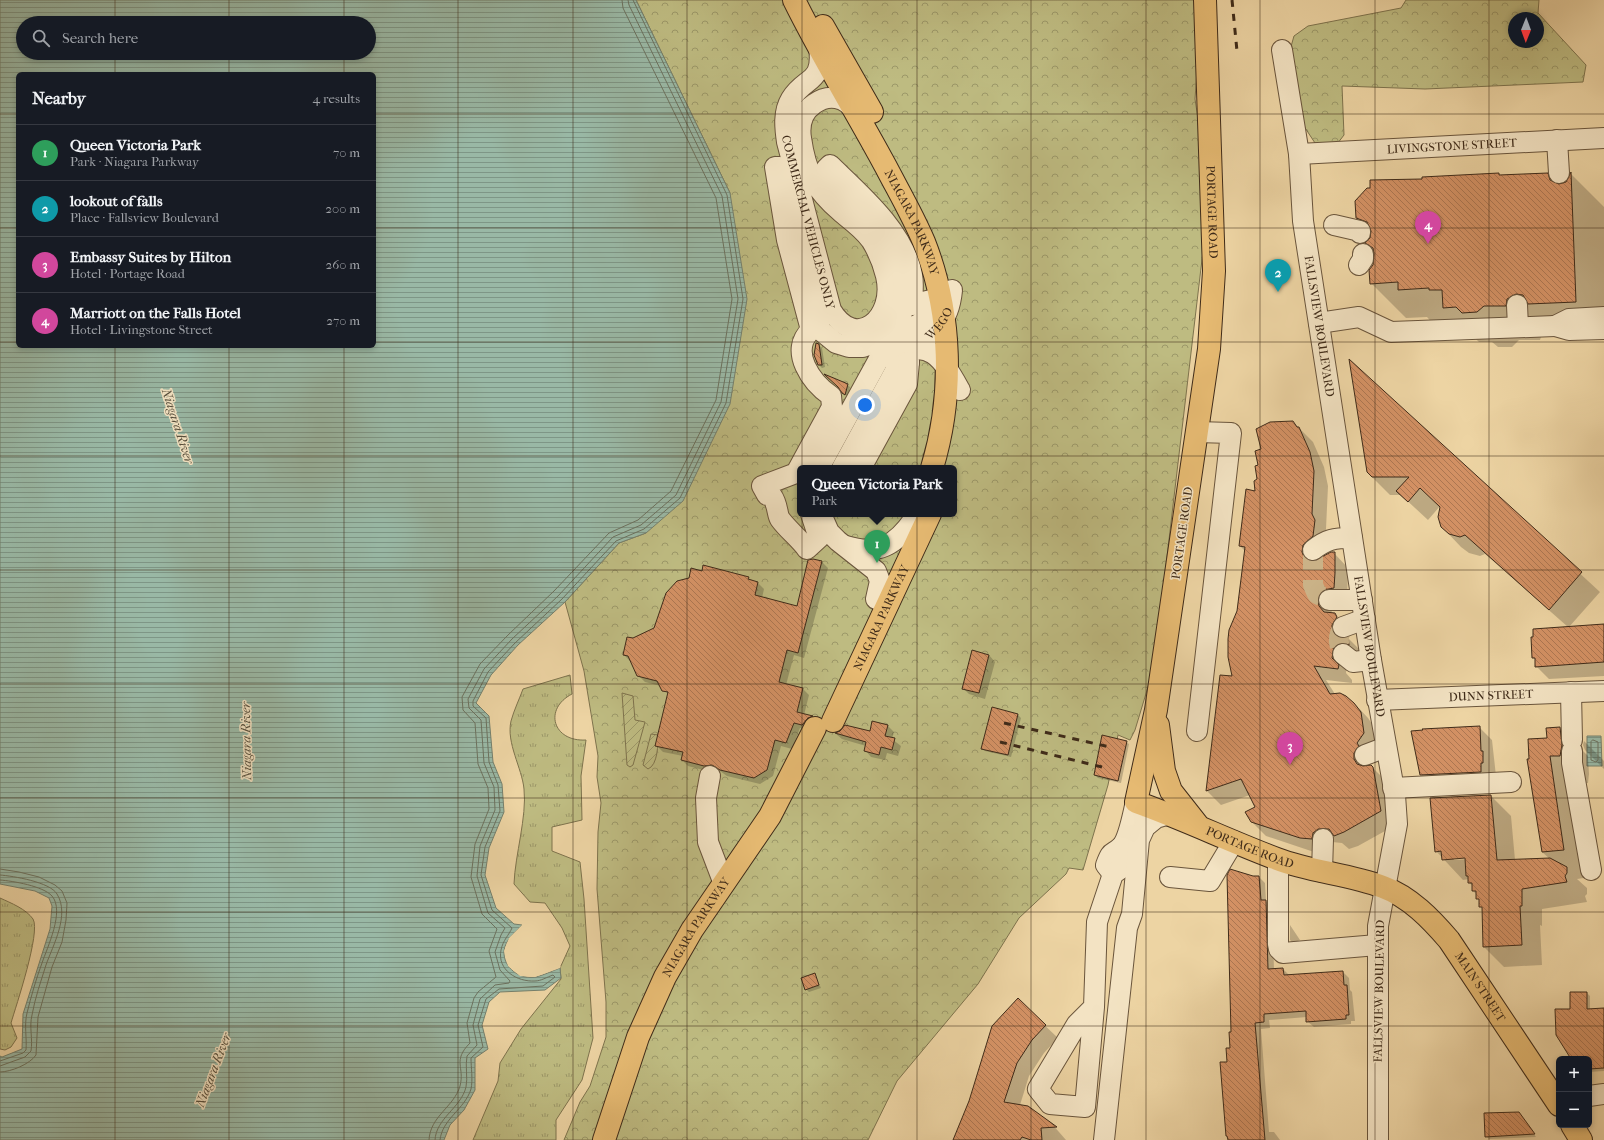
<!DOCTYPE html>
<html lang="en">
<head>
<meta charset="utf-8">
<style>
	body { margin:0; font-family:"IM FELL French Canon",serif; background:#20242c; color:#f1f3f6 }
	.controls { position:absolute; right:12px; bottom:12px; display:grid; overflow:hidden; border-radius:6px; box-shadow:0 2px 6px #0003 }
	.controls button { width:36px; height:36px; display:grid; place-items:center; padding:0; border:0; border-bottom:1px solid #363941; background:#171b24; color:#f1f3f6; font:20px sans-serif }
	.compass { position:absolute; left:1508px; top:12px; width:36px; height:36px; border-radius:50%; background:#171b24; box-shadow:0 2px 6px #0003; rotate:181deg }
	.you { position:absolute; left:865px; top:405px; width:14px; height:14px; margin:-10px; border:3px solid #fff; border-radius:50%; background:#1a73e8; box-shadow:0 0 0 6px #1a73e833 }
	.badge { display:grid; place-items:center; width:26px; height:26px; border-radius:50%; background:#7c3aed; color:#fff; font-size:13px; font-weight:700 }
	.pin { position:absolute; translate:-50% -33px; filter:drop-shadow(0 1px 2px #0008) }
	.pin::after { content:''; position:absolute; top:21px; width:14px; height:12px; background:inherit; clip-path:polygon(0 0,100% 0,50% 100%) }
	.popup { position:absolute; left:797px; top:465px; width:160px; height:52px; box-sizing:border-box; display:grid; place-content:center; border-radius:6px; background:#171b24; filter:drop-shadow(0 1px 3px #0005); font-size:13px; white-space:nowrap; color:#9ea1a6 }
	.popup b { font-size:15px; color:#f1f3f6 }
	.popup::after { content:''; position:absolute; left:50%; top:100%; margin-left:-8px; border:8px solid transparent; border-top-color:#171b24 }
	.list { margin:0; padding:0; list-style:none }
	h2 { display:flex; justify-content:space-between; align-items:center; height:52px; margin:0; padding:0 16px; font-size:17px }
	h2 small { font-size:13px; font-weight:400; color:#9ea1a6 }
	.list li { display:grid; grid-template-columns:26px 1fr auto; gap:12px; align-items:center; box-sizing:border-box; height:56px; padding:0 16px; border-top:1px solid #363941 }
	.list b { display:block; font-size:15px; white-space:nowrap }
	.list p { margin:0; font-size:13px; white-space:nowrap; color:#9ea1a6 }
	.list em { font-size:13px; font-style:normal; color:#9ea1a6 }
	.icon { flex:none; width:22px; height:22px; fill:none; stroke:currentColor; stroke-width:2; stroke-linecap:round; stroke-linejoin:round }
	.map { position:relative; flex:none; width:1604px; height:1140px; overflow:hidden }
	.search { position:absolute; background:#171b24; box-shadow:0 2px 6px #0003; left:16px; top:16px; width:360px; height:44px; display:flex; align-items:center; gap:10px; box-sizing:border-box; padding:0 14px; border-radius:22px; color:#9ea1a6; font-size:15px }
	.panel { position:absolute; background:#171b24; box-shadow:0 2px 6px #0003; left:16px; top:72px; width:360px; height:276px; border-radius:6px }
	.map>svg:first-child { display:block }
</style>
</head>
<body>
<div class="map">
<svg width="1604" height="1140" viewBox="0 0 1604 1140">
	<defs>
		<pattern id="grass-tufts" width="24" height="20" patternUnits="userSpaceOnUse"><rect width="24" height="20" fill="#bebb81"/><path d="M3 7l-1-3M5 7V3M7 7l1-3M15 17l-1-3M17 17v-4M19 17l1-3" fill="none" stroke="#9c9869"/></pattern>
		<pattern id="forest-crowns" width="20" height="18" patternUnits="userSpaceOnUse"><rect width="20" height="18" fill="#bebb81"/><path d="M2 6a3 3 0 1 1 6 0M12 15a3 3 0 1 1 6 0" fill="none" stroke="#9c9869"/></pattern>
		<pattern id="garden-furrows" width="10" height="10" patternUnits="userSpaceOnUse"><rect width="10" height="10" fill="#bebb81"/><path d="M-1 1l2-2M0 10L10 0M9 11l2-2" fill="none" stroke="#9c9869"/></pattern>
		<pattern id="water-rules" width="6" height="5" patternUnits="userSpaceOnUse"><rect width="6" height="5" fill="#99b8a5"/><path d="M0 2.5h6" fill="none" stroke="#7e9686"/></pattern>
		<pattern id="building-back-hatch" width="6" height="6" patternUnits="userSpaceOnUse"><rect width="6" height="6" fill="#d39164"/><path d="M-1 5l2 2M0 0l6 6M5-1l2 2" fill="none" stroke="#ad7752"/></pattern>
	</defs>
	<rect width="100%" height="100%" fill="#edd4a3"/>
	<filter id="stains"><feTurbulence type="fractalNoise" baseFrequency=".005" numOctaves="4"/><feColorMatrix values="0 0 0 0 .2 0 0 0 0 .09 0 0 0 0 .02 0 0 0 .5 -.17"/></filter>
	<radialGradient id="worn" r=".72"><stop offset=".6" stop-color="#630" stop-opacity="0"/><stop offset="1" stop-color="#630" stop-opacity=".3"/></radialGradient>
	<path fill="url(#grass-tufts)" stroke="#7e734d" d="M570,675L572,694C543,709 553,742 586,740L581,776L582,820L552,827V851L580,862L584,899L593,1038L582,1080L556,1120V1140H473L498,1081L500,1063L521,1029L561,979L560,968L570,946L562,928L545,903L530,902L514,884C515,855 527,817 524,789C522,768 506,743 511,721C514,710 519,700 523,689Z
		M0,898C11,903 26,909 33,919C41,932 16,1006 11,1023L17,1038L11,1047L5,1050L0,1049Z"/>
	<path fill="url(#forest-crowns)" stroke="#7e734d" fill-rule="evenodd" d="M636,0H1202L1195,99L1203,152L1205,234L1154,667L1135,730L1130,740L1118,735L1108,785L1083,870L1069,868L1066,874L1019,918L978,984L897,1081L868,1140H564L580,1102L590,1086L606,1037V1002L597,889L598,832L601,803L597,777L598,756L584,671L565,602L619,543L646,533L730,193ZM800,468H954V514H800Z
		M1406,0H1539L1538,13L1586,65L1583,82L1425,89L1342,86L1344,135L1334,148L1315,143L1292,108L1290,50L1294,36L1308,26L1401,8ZM1514,18H1538V42H1514Z"/>
	<path fill="url(#garden-furrows)" stroke="#7e734d" d="M622,693L633,696L635,720L645,722L633,765L630,767L627,765Z
		M651,734L658,735C658,744 658,765 648,769L643,765Z"/>
	<path fill="url(#water-rules)" stroke="#75806d" fill-rule="evenodd" d="M0,0H636L730,193L747,299L730,404L683,501L646,533L619,543L565,602L518,645L491,675L476,703L489,716L493,762L502,784L504,812L489,848L485,875L496,908L514,924L522,925C515,933 505,940 504,951C503,968 520,980 536,977C544,975 552,971 560,968L561,978L545,990L500,992L489,1002L482,1025L488,1049L475,1058V1090L464,1110L450,1125L444,1140H0V1056L2,1057L22,1049L23,1014L50,929L52,906L49,898L35,891L0,884ZM23,23H369V53H23ZM18,74H374V346H18Z
		M1587,736H1601L1602,766H1587Z"/>
	<path fill="#edd4a3" d="M522,925H524V927L511,939L506,951L509,965L521,974L535,975L561,966L560,968L535,977L520,976L508,966L504,951L509,938Z"/>
	<path fill="#0003" fill-rule="evenodd" d="M1499,174L1501,176L1547,174L1557,185L1566,183L1571,174L1604,207V337L1555,329L1542,334L1540,340H1519L1512,347H1498L1492,342H1479L1459,323L1434,325L1427,317L1406,318L1371,283L1375,251L1367,243L1371,239L1372,233L1357,218L1423,180Z
		M819,345L822,348L825,367L822,368L819,365Z
		M1350,362L1600,592L1569,627L1604,625V676L1549,679L1536,666V660L1533,657L1568,627L1485,554L1480,556L1469,553L1461,547L1442,527L1441,505L1428,520L1401,495H1390L1370,475Z
		M847,385L850,387L848,397L843,393Z
		M1293,422L1313,442L1324,467L1328,486L1326,529L1328,534L1327,550L1313,562L1334,553L1348,568L1347,602L1333,609L1331,613L1334,614L1348,628L1351,632L1346,639L1348,638L1362,652L1347,661L1346,673L1352,680V683L1326,680L1335,694L1354,703L1368,718L1374,727L1377,747L1368,766H1371L1385,780L1394,826L1358,846L1349,849L1342,843L1332,842L1314,852L1266,836L1252,822L1257,808L1250,795L1221,805L1207,791L1221,676L1233,677L1238,611L1245,551L1240,546L1256,492L1262,450Z
		M822,562L828,568L804,658L794,655L786,685L803,689L809,695L804,715L812,717L818,723L809,731L800,728L792,749L781,746L773,776L760,784L727,776L720,771L711,772L688,766L682,760L683,756L663,752L656,745L669,695L661,686L645,682L638,675L631,662L624,655L633,639L655,628L689,578L702,572L748,578L758,583L764,589L762,598L797,607Z
		M973,651L989,655L995,662L985,699L969,694L963,688Z
		M1018,715L1021,718L1011,757L985,751L982,748Z
		M888,726L894,732L892,739L901,746L898,756L887,753L885,760L871,757L865,750L866,746L842,739L836,734L841,732H871Z
		M1479,727L1492,740L1496,776L1434,788L1421,775Z
		M1560,728L1588,756L1589,774L1588,783L1577,784L1591,877L1577,879L1587,888V894L1585,896L1587,902L1542,909V926L1540,925L1542,965L1504,967L1484,947L1483,909L1477,895L1473,891V886L1469,883V879L1463,880L1436,851L1491,796L1511,816L1515,860L1550,859L1542,852L1548,739ZM1470,857V859L1454,860V858Z
		M1584,741L1604,761V769L1585,750L1583,745Z
		M1126,742L1129,744L1121,783L1098,778L1095,775Z
		M1253,877H1259L1265,883L1266,901L1272,907L1274,969H1283L1289,975L1343,972L1349,978L1350,990L1352,992L1355,1021H1351V1024L1314,1027L1307,1021V1017L1269,1020L1270,1028L1261,1029L1269,1132H1274L1280,1140H1229L1227,1136L1228,1063Z
		M1290,925L1300,940L1293,943L1290,940Z
		M815,975L821,988L809,992L806,989Z
		M1587,993L1590,996V1009H1604V1071L1589,1072V1059H1572V1010Z
		M1018,1000L1058,1038L1044,1053L1029,1076L1020,1105L1052,1124L1066,1140H953Z
		M1519,1113L1536,1137L1489,1139L1486,1136Z"/>
	<g fill="none" stroke-linecap="round" stroke-linejoin="round">
		<path stroke="#6c725f" stroke-width="1" d="M1593,740L1598,742V760L1596,762L1591,760V742Z
			M0,869L19,872L39,877L55,885L62,891L67,903L66,920L62,942L52,967L38,1017L36,1055C30,1064 11,1072 0,1072
			M0,875C13,876 50,882 57,894C70,915 53,945 46,965C41,981 35,998 32,1015C29,1027 33,1039 31,1051L25,1057L0,1066
			M0,880C13,881 43,886 52,896C65,911 47,948 42,963C36,979 31,997 27,1013C24,1025 27,1038 26,1050L23,1053L0,1061
			M429,1140C430,1116 454,1107 460,1086C465,1067 452,1061 470,1043L467,1023L474,998L478,992L496,977L489,951L497,929L482,914L471,877L475,844L489,809L488,788L478,764L475,723L463,710L462,697L480,664L508,635L554,591L609,533L638,520L671,491L716,400L732,299L716,198L623,8L622,0
			M435,1140C436,1118 461,1108 466,1087C468,1078 465,1066 467,1056L477,1045L473,1025L480,999L495,985L509,983L510,981L500,970L495,952L501,935L505,928L488,913L477,876L480,846L495,810L494,787L484,763L481,720L469,708L468,699L484,669L512,639L558,596L613,537L641,525L676,495L721,402L738,299L722,196L629,5L628,0
			M440,1140C442,1119 465,1109 471,1089C473,1080 471,1067 471,1058L483,1047L478,1025L486,999L499,989L543,986L555,977L553,975C547,977 541,981 535,981C517,982 497,970 501,950C503,940 509,935 512,928L492,910L481,875L485,847L500,811L498,785L489,762L486,718L473,706V701L488,672L515,643L562,599L616,541L644,529L680,498L726,403L743,299L727,195L633,0"/>
	</g>
	<path fill="url(#building-back-hatch)" stroke="#3f2b19" d="M1571,172L1576,302L1528,304L1523,295L1516,294L1507,299L1506,306H1484L1477,312L1462,313L1456,307L1443,308L1442,290H1429V288L1398,290V282L1370,284L1369,270L1373,265L1374,254L1373,248L1365,243L1370,238L1371,231L1367,222L1356,218L1355,201L1367,188H1370V180L1422,179V177L1499,173V175L1548,173L1550,180L1559,184L1566,182Z
		M816,343L819,344L822,365H818L814,355Z
		M1349,359L1582,572L1549,610L1465,535L1460,537L1449,534L1441,527L1438,517L1440,507L1420,488L1408,502L1396,491L1409,477H1372L1367,472Z
		M824,374L848,384L845,395L842,393L838,387Z
		M1293,421L1297,427H1299L1310,452L1314,471L1312,514L1315,520L1313,536L1303,545L1302,552L1304,557L1314,561L1331,552H1335V573L1334,588L1323,590L1319,595L1318,600L1319,606L1324,612L1335,613L1337,617L1332,625V631L1341,638L1348,637L1349,645L1339,643L1334,647L1332,658L1339,665L1338,669L1314,666L1330,694L1340,693L1346,696L1354,703L1361,712L1364,733L1357,743L1359,746L1354,753V759L1357,764L1363,766L1371,765L1373,767L1381,811L1344,832L1334,836L1329,829H1318L1313,833L1312,839L1300,838L1251,822L1245,812L1255,807L1241,779L1206,791L1220,675L1232,676L1228,657V639L1229,630L1237,611L1245,547L1239,546L1246,489L1255,491L1254,481L1257,479L1255,466L1258,465L1255,451L1261,449L1256,429L1270,422Z
		M813,559L822,561L798,653L787,650L779,682L803,688L797,712L813,716L808,718L802,725L794,723L786,743L775,740L767,770L754,778L720,770L712,765L704,766L681,760L683,752L655,746L668,692L662,691L657,681L637,676L628,656L623,655L627,637L633,638L654,628L666,593L677,581L689,578L691,568L702,571L703,565L749,577L748,579L758,582L755,595L797,606L808,560Z
		M1604,624V662L1535,667V658H1532L1531,637H1533V629Z
		M972,650L989,655L979,693L962,689Z
		M992,707L1018,714L1008,755L981,749Z
		M872,721L888,725L885,736L895,738L892,750L881,747L879,755L864,751L866,742L835,733L840,731L845,725L870,731Z
		M1480,726L1481,751H1483V763H1481V772L1420,775L1411,731L1423,730L1422,729Z
		M1560,727L1562,745L1560,756H1550L1564,850L1542,852L1527,759H1529L1528,739L1547,738L1546,728Z
		M1102,735L1127,741L1118,781L1094,775Z
		M1491,795L1497,860L1550,858L1567,867V873L1565,876L1567,882L1522,889V906H1520L1522,945L1483,947L1482,907H1479V899H1476V891H1472V883H1468V876H1466L1465,858L1442,860L1441,851L1435,852L1430,798Z
		M1230,869L1253,876H1259L1261,900H1266L1268,969L1283,968L1284,975L1343,971L1344,985H1347L1349,1015H1346V1019L1306,1022V1011L1264,1014V1022L1255,1023L1265,1140H1228L1227,1136H1226L1220,1062H1227L1226,1048H1230L1229,1032H1231L1227,875Z
		M815,973L819,985L805,990L801,978Z
		M1570,992H1587V1009L1604,1008V1068L1589,1069V1059H1571L1556,1035L1555,1009H1570Z
		M1018,998L1046,1025L1032,1040L1017,1063L1004,1102L1028,1106L1057,1127L1041,1128L1042,1140H1031L1022,1137L1020,1140H953L969,1101L992,1026Z
		M1519,1112L1535,1134L1485,1137L1484,1113Z"/>
	<g fill="none" stroke-linecap="round" stroke-linejoin="round">
		<path stroke="#cab287" stroke-width="20" stroke-dasharray="20 10" stroke-linecap="butt" d="M1313,550V585L1317,594L1329,600
			M1343,627C1337,636 1338,645 1343,654"/>
		<g stroke="#6a553c" stroke-width="22">
			<g id="minor">
				<path id="s1" d="M819,47C824,84 805,76 791,99C783,112 785,128 787,142L831,310C856,352 896,318 886,276C883,264 878,251 871,240C863,229 852,221 842,213C815,190 806,173 801,138C799,125 802,112 814,104C829,93 846,97 855,112"/>
				<path id="s2" d="M1282,50L1299,154L1303,221L1371,660L1395,795L1397,824L1378,926V1140"/>
				<path d="M1557,140L1559,173"/>
				<path id="s3" d="M1299,154L1604,138"/>
				<path d="M1334,225L1360,231V233"/>
				<path d="M1359,265L1363,259V254"/>
				<path d="M1517,305L1518,327"/>
				<path d="M1604,317L1569,319L1555,326L1569,330L1604,329"/>
				<path d="M1319,323L1359,317L1391,332L1555,326"/>
				<path id="s4" d="M905,352C933,335 949,324 952,290"/>
				<path d="M893,360C929,333 944,362 960,390"/>
				<path d="M1197,432L1231,433L1197,731"/>
				<path d="M842,468L895,371L899,367L909,362"/>
				<path d="M861,468L907,384L909,362"/>
				<path d="M811,514L819,538L807,549C799,538 788,530 780,519C777,515 778,504 772,496L767,495L762,486L796,473L832,407L831,396C812,383 788,351 811,330L787,240L775,167H780L784,201L791,209L794,246L802,254L807,289L814,296L820,330L836,343L849,347H863L876,342L887,336L898,323L902,313L904,281L901,266L890,239L883,234L857,200L847,196L826,169L830,165C860,194 904,231 912,275C914,285 912,295 912,305L935,299L933,316L915,326L908,336L911,339L895,345L880,357L819,468"/>
				<path d="M821,514L829,532L838,541L876,571L880,581L876,599"/>
				<path d="M846,546C878,556 896,545 914,519"/>
				<path d="M1313,550C1327,539 1334,538 1352,538"/>
				<path d="M1329,600H1362"/>
				<path d="M1343,627L1365,619"/>
				<path d="M1343,654L1353,662L1371,660"/>
				<path d="M1571,692L1572,740"/>
				<path id="s5" d="M1377,700L1604,691"/>
				<path d="M1572,751V763L1591,870"/>
				<path d="M1365,755L1386,747"/>
				<path d="M710,776L706,798L708,842L724,884"/>
				<path d="M1393,788L1511,782"/>
				<path d="M1278,860V944L1279,949L1283,953L1377,945"/>
				<path d="M1322,872L1323,839"/>
				<path d="M1113,874L1106,865C1112,849 1111,856 1121,847C1129,839 1133,813 1136,802"/>
				<path d="M1170,877L1210,881L1234,841"/>
				<path d="M1094,1007L1077,1024L1038,1089L1050,1104L1085,1107L1094,1007L1097,922L1113,874L1120,869L1125,857L1122,846"/>
				<path d="M1589,1096L1604,1094"/>
				<path d="M1104,1140L1127,928L1132,914L1139,840L1145,827L1156,818L1170,814"/>
			</g>
		</g>
		<g stroke="#3f2b19" stroke-width="24">
			<g id="major">
				<path id="s6" d="M794,0C822,57 856,111 886,167C899,192 913,216 924,242C952,313 954,395 932,468"/>
				<path id="s7" d="M1205,0L1214,271L1209,349L1156,710L1136,802C1184,819 1229,841 1277,859C1311,872 1349,874 1383,887C1410,897 1431,919 1449,940L1559,1105"/>
				<path d="M823,26L872,112"/>
				<path id="s8" d="M833,721L930,514"/>
				<path d="M1158,725L1164,771L1171,791L1197,824"/>
				<path d="M1572,1125L1581,1140"/>
				<path id="s9" d="M604,1140L638,1037L665,977L692,930L770,816L815,728"/>
			</g>
		</g>
		<use href="#minor" stroke="#f3e3c3" stroke-width="20"/>
		<use href="#major" stroke="#e6ba72" stroke-width="22"/>
		<path stroke="#3f2b19" stroke-width="3" stroke-dasharray="7 7" stroke-linecap="butt" d="M1232,0L1237,51
			M1004,723L1110,747
			M1000,742L1106,768"/>
	</g>
	<path fill="none" stroke="#3f2b19" stroke-width="1" stroke-opacity="0.55" d="M115,0V23M229,0V23M344,0V23M458,0V1140M573,0V1140M687,0V1140M802,0V1140M917,0V1140M1031,0V1140M1146,0V1140M1260,0V1140M1375,0V1140M1489,0V1140M115,53V74M229,53V74M344,53V74M0,114H18M374,114H1604M0,228H18M374,228H1604M0,342H18M374,342H1604M115,346V1140M229,346V1140M344,346V1140M0,456H1604M0,570H1604M0,684H1604M0,798H1604M0,912H1604M0,1026H1604"/>
	<g text-anchor="middle" dominant-baseline="central" stroke-width="3" stroke-linejoin="round" paint-order="stroke">
		<g font-size="12" fill="#3f2b19" stroke="#f3e3c3">
			<text stroke="none"><textPath href="#s3" startOffset="153">LIVINGSTONE STREET</textPath></text>
			<text stroke="none"><textPath href="#s7" startOffset="212">PORTAGE ROAD</textPath></text>
			<text stroke="none"><textPath href="#s1" startOffset="190">COMMERCIAL VEHICLES ONLY</textPath></text>
			<text stroke="none"><textPath href="#s6" startOffset="252">NIAGARA PARKWAY</textPath></text>
			<text stroke="none"><textPath href="#s4" startOffset="45">WEGO</textPath></text>
			<text stroke="none"><textPath href="#s2" startOffset="279">FALLSVIEW BOULEVARD</textPath></text>
			<text transform="translate(1182 533) rotate(-82)">PORTAGE ROAD</text>
			<text stroke="none"><textPath href="#s8" startOffset="114">NIAGARA PARKWAY</textPath></text>
			<text stroke="none"><textPath href="#s2" startOffset="603">FALLSVIEW BOULEVARD</textPath></text>
			<text stroke="none"><textPath href="#s5" startOffset="114">DUNN STREET</textPath></text>
			<text stroke="none"><textPath href="#s7" startOffset="931">PORTAGE ROAD</textPath></text>
			<text stroke="none"><textPath href="#s9" startOffset="233">NIAGARA PARKWAY</textPath></text>
			<text stroke="none"><textPath href="#s7" startOffset="1212">MAIN STREET</textPath></text>
			<text transform="translate(1379 991) rotate(-89)">FALLSVIEW BOULEVARD</text>
		</g>
		<g font-size="13" font-style="italic" fill="#564e3c" stroke="#f3e3c3">
			<text transform="translate(178 426) rotate(72)">Niagara River</text>
			<text transform="translate(246 741) rotate(-91)">Niagara River</text>
			<text transform="translate(213 1070) rotate(-69)">Niagara River</text>
		</g>
	</g>
	<rect width="100%" height="100%" filter="url(#stains)"/>
	<rect width="100%" height="100%" fill="url(#worn)"/>
</svg>
<div class="controls">
<button>+</button>
<button>−</button>
</div>
<svg class="compass" viewBox="-18 -18 36 36"><path d="M0-13l5 13h-10z" fill="#e53935"/><path d="M0 13l5-13h-10z" fill="#9ea1a6"/></svg>
<div class="you"></div>
<div class="pin badge" style="left:877px;top:563px;background:#2e9e5b">1</div>
<div class="popup"><b>Queen Victoria Park</b>Park</div>
<div class="pin badge" style="left:1278px;top:292px;background:#0f9aa8">2</div>
<div class="pin badge" style="left:1290px;top:765px;background:#d1479c">3</div>
<div class="pin badge" style="left:1428px;top:244px;background:#d1479c">4</div>
<div class="search"><svg class="icon" aria-label="search" viewBox="0 0 24 24"><circle cx="10" cy="10" r="6"/><path d="M15 15l6 6"/></svg>Search here</div>
<section class="panel">
<h2>Nearby<small>4 results</small></h2>
<ul class="list">
<li><span class="badge" style="background:#2e9e5b">1</span><div><b>Queen Victoria Park</b><p>Park · Niagara Parkway</p></div><em>70 m</em></li>
<li><span class="badge" style="background:#0f9aa8">2</span><div><b>lookout of falls</b><p>Place · Fallsview Boulevard</p></div><em>200 m</em></li>
<li><span class="badge" style="background:#d1479c">3</span><div><b>Embassy Suites by Hilton</b><p>Hotel · Portage Road</p></div><em>260 m</em></li>
<li><span class="badge" style="background:#d1479c">4</span><div><b>Marriott on the Falls Hotel</b><p>Hotel · Livingstone Street</p></div><em>270 m</em></li>
</ul>
</section>
</div>
</body>
</html>
